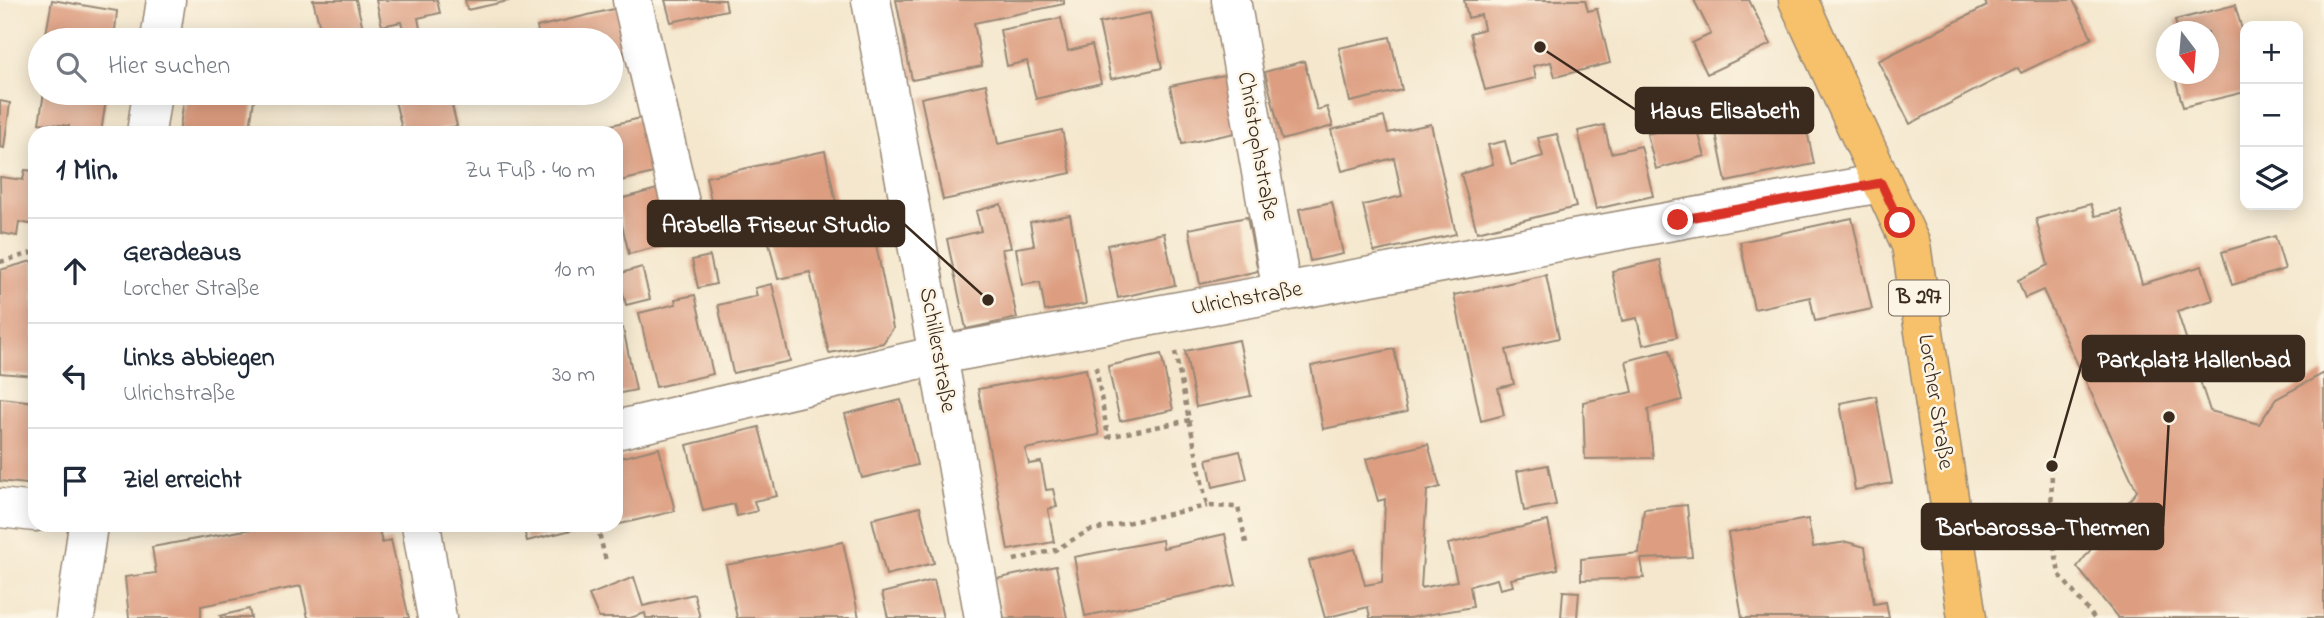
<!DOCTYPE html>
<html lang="de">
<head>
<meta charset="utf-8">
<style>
	body { margin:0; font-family:"Indie Flower",sans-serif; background:#f2f2f3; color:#1f2937 }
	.controls { position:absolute; right:21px; top:21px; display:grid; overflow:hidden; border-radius:14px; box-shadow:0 4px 18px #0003 }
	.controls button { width:63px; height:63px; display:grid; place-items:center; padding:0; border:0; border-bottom:2px solid #e0e1e3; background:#fff; color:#1f2937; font:35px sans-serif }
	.compass { position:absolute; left:2156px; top:21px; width:63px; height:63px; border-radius:50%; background:#fff; box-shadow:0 4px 18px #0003; rotate:164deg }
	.stop { position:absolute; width:21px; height:21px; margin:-16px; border:5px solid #d93025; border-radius:50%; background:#fff }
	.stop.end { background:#d93025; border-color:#fff; box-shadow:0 2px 7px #0008 }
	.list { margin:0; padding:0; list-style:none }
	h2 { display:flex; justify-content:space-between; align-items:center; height:91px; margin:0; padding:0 28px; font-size:30px }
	h2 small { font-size:23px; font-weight:400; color:#747a83 }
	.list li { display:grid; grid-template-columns:46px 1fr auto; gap:21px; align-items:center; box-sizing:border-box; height:105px; padding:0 28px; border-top:2px solid #e0e1e3 }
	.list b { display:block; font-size:26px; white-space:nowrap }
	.list p { margin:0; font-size:23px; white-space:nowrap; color:#747a83 }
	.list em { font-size:23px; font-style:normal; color:#747a83 }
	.icon { flex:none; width:38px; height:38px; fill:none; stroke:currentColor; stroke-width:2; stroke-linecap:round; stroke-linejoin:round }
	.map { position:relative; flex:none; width:2324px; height:618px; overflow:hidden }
	.search { position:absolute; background:#fff; box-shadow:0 4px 18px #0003; left:28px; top:28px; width:595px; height:77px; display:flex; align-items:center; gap:18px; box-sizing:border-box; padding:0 24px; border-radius:38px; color:#747a83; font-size:26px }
	.panel { position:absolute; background:#fff; box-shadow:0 4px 18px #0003; left:28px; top:126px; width:595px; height:406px; border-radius:21px }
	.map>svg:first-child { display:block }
</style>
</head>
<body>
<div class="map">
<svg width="2324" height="618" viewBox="0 0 2324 618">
	<rect width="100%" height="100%" fill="#fcf5e5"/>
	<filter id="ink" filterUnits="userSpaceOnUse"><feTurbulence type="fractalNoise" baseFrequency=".0143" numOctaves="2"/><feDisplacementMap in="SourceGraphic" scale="14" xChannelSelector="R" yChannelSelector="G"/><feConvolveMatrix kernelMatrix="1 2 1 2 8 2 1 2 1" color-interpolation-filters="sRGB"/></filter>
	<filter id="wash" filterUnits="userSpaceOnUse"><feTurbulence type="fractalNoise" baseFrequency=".00686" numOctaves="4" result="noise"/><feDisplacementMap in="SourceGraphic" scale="28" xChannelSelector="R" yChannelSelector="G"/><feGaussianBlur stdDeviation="1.57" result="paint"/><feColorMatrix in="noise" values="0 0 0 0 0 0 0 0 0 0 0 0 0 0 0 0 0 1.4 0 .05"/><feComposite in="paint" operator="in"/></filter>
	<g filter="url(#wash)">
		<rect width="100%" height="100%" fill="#f4e7cd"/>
		<g id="blocks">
			<path fill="#dd9d80" d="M52,0L117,11L114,40H45Z
				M313,0H356L366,40H323Z
				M376,0H437L440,13L418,18L420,28L404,32L401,22L382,26Z
				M465,0H509V1L467,10Z
				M665,0H725L727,10L671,22Z
				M896,0H1064V4L974,23L982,66L912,80Z
				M1464,0H1585L1588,11L1597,9L1610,63L1555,77L1551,62L1533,66L1536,78L1485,90L1470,33L1484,29L1481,15L1468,18Z
				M1694,0H1749L1771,44L1707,74L1692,43L1711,34Z
				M1984,0H2073L2092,38L2021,73L2018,68L1910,124L1878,61L1987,6Z
				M2235,5L2245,40V92L2183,107L2174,74H2208V32H2178L2175,20Z
				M618,8L628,51L611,55V40H540L537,27Z
				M1150,13L1162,68L1111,79L1099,23Z
				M1061,18L1068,51L1092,45L1101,83L1036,99L1027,61L1007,66L1000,30Z
				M1390,37L1402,90L1350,102L1339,48Z
				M1304,61L1317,110L1327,107L1333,126L1282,140L1265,72Z
				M1229,74L1240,132L1182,144L1170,86Z
				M986,84L998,144L1062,130L1071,173L943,200L921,98Z
				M44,93H107L101,133H68L69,126L39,123Z
				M185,93H255L249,133H179Z
				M393,93H449L457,126L425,133H403Z
				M0,101L10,103L4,148L0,147Z
				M1744,106L1749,127L1804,116L1814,164L1726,182L1712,113Z
				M645,117L658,172L616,182V133H601L599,128Z
				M1384,117L1388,133L1431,124L1456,234L1374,252L1363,205L1402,196L1394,158L1342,171L1331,130Z
				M1695,121L1705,156L1656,169L1647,134Z
				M1604,125L1611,153L1641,146L1653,196L1596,209L1578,131Z
				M1557,134L1576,207L1477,232L1461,174L1493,164L1488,145L1505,141L1511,165L1543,156L1538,138Z
				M825,151L837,208L718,233L706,177Z
				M25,170L35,171V225L19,222L17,236L1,233L0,177L23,180Z
				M661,188L675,242L629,254L616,200Z
				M1332,202L1343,254L1310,261L1299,209Z
				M1001,204L1011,248L1002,249L1017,318L966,329L947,239L981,231L976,211Z
				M2091,204L2095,216L2121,210L2142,284L2202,266L2213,300L2177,311L2210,411L2259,424L2276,399L2324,373V618H2118L2077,567L2137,491L2043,290L2025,298L2018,280L2048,265L2036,219Z
				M1070,215L1086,304L1045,311L1040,282L1022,285L1016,248L1034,245L1030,222Z
				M1247,217L1258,271L1200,284L1189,229Z
				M1852,218L1872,309L1815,321L1810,297L1754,309L1740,242Z
				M872,225L893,328L883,343L829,353L810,272L778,279L768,239L800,231L802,240Z
				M1164,233L1175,285L1118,298L1107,245Z
				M2275,236L2285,269L2232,285L2222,252Z
				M710,256L716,284L698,288L692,260Z
				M35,260V376L0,373V270Z
				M1660,260L1677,337L1643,345L1637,318L1622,321L1612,271Z
				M642,267L650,299L626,305L618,274Z
				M1546,275L1559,338L1506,350L1514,384L1498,388L1504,415L1481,421L1454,295Z
				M772,284L790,361L733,373L718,305L757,296L755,288Z
				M695,295L713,374L656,387L639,313L676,304L675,299Z
				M623,328L636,390L616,394V329Z
				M1239,340L1251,396L1196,407L1185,351Z
				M1394,349L1407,412L1323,429L1311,366Z
				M1669,350L1682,400L1648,409L1653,458L1585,459L1583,402L1633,392L1626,361Z
				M1161,354L1173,410L1120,421L1108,366Z
				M1086,369L1099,435L1025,449L1029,464L1041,462L1046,490L1053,489L1057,507L1048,509L1054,542L1008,550L978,389Z
				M1876,396L1892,483L1855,490L1840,403Z
				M0,398L35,402V485L0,481Z
				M901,400L917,465L862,478L845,414Z
				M759,427L777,496L754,501L757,511L737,516L734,504L703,511L687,445Z
				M1428,444L1440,487L1427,491L1421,588L1457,581L1448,544L1548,521L1558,569L1511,579L1513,586L1500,589L1497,579L1470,586L1473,607L1409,618H1370L1368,607L1325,618L1309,561L1355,549L1365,585L1382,582L1385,499L1378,501L1366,459Z
				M659,448L675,511L616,525V459Z
				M1240,451L1247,479L1213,487L1207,459Z
				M1548,465L1556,505L1524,511L1517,471Z
				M1687,505L1692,557L1641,559L1644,578L1581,580V559L1639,553L1644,509Z
				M920,507L934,563L886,575L872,519Z
				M1808,519L1813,547L1847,542L1865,547L1874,604L1886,602L1889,618H1742L1728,533Z
				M273,525H378L382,543L391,540L409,618H308L301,586L201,606V618H129L125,577L156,573L152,547Z
				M523,525H588V526L527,541Z
				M1225,534L1236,585L1085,616L1074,557L1162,540L1163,548Z
				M843,542L859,618H737L726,565Z
				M1056,566L1067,618H1004L996,579Z
				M634,577L643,606L694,594L700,618H646L645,613L630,618H599L589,595Z
				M934,580L943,618H888L882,593Z
				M1563,591L1579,592L1577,618H1561Z
				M249,609L251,618H221L220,616Z"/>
		</g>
	</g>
	<g filter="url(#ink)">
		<use href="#blocks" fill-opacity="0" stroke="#988876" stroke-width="2"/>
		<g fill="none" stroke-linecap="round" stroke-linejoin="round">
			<g stroke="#988876" stroke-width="41">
				<path id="minor" d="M632,0L680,203
					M871,0L938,355L984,618
					M1231,0L1282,292
					M160,40L166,0
					M146,133L152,93
					M616,430L938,355L1881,183
					M0,508L35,512
					M421,525L437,618
					M75,618L88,525"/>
			</g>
			<g stroke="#988876" stroke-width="41">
				<path id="major" d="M1798,0L1911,245L1967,618"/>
			</g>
			<path stroke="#988876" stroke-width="4.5" stroke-dasharray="5 5" stroke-linecap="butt" d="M749,235L870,208
				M0,262L35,252
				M1175,352L1207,506L1238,507L1247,547
				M1096,367L1108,437L1190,420
				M2052,466L2051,526L2059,574L2094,618
				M597,525L606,561
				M1014,560L1055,550L1088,531L1207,506"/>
			<use href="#minor" stroke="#fff" stroke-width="38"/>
			<use href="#major" stroke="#f6c16b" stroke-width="38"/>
		</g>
	</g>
	<g fill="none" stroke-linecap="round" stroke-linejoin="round" filter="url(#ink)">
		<path stroke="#d93025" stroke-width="9" d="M1678,220L1881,183L1900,223"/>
	</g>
	<g text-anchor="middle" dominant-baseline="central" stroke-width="5" stroke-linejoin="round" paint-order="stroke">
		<rect fill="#fcf5e5" stroke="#75675a" stroke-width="2" x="1889" y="280.5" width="60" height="35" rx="5"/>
		<g font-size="21" font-weight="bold" fill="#3b2a1e">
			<text x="1919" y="298">B 297</text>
		</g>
		<g font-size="23" fill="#3b2a1e" stroke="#fcf5e5">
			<text transform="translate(1257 146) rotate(80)">Christophstraße</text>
			<text transform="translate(1247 299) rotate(-10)">Ulrichstraße</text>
			<text transform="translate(937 350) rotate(80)">Schillerstraße</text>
			<text transform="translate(1935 402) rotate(81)">Lorcher Straße</text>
		</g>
	</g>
	<path fill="none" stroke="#3b2a1e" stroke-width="2.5" d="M1540 47L1636 110M988 300L904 224M2052 466L2083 359M2169 417L2163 526"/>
	<g fill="#3b2a1e" stroke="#fcf5e5" stroke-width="2.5">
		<circle cx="1540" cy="47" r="7"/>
		<circle cx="988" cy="300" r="7"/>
		<circle cx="2052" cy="466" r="7"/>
		<circle cx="2169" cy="417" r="7"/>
	</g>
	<g fill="#3b2a1e" stroke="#3b2a1e" stroke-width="2.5">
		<rect x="1636" y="88" width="177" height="45" rx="7"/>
		<rect x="648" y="201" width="256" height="45" rx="7"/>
		<rect x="2083" y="336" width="221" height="45" rx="7"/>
		<rect x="1922" y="504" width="241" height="45" rx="7"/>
	</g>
	<g font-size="24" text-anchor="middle" font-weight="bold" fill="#fff">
		<text x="1725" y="118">Haus Elisabeth</text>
		<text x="776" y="232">Arabella Friseur Studio</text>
		<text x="2194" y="367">Parkplatz Hallenbad</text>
		<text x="2043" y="535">Barbarossa-Thermen</text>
	</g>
</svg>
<div class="controls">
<button>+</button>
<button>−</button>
<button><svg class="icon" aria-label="layers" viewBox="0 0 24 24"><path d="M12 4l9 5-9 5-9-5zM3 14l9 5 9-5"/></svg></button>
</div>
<svg class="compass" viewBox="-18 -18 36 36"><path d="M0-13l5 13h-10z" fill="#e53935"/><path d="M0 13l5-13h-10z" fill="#747a83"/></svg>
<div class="stop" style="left:1900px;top:223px"></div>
<div class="stop end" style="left:1678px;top:220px"></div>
<div class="search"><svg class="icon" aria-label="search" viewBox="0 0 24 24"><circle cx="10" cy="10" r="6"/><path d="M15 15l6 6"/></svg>Hier suchen</div>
<section class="panel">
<h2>1 Min.<small>Zu Fuß · 40 m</small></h2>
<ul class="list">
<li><svg class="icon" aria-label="ahead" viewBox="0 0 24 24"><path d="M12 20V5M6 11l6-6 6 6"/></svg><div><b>Geradeaus</b><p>Lorcher Straße</p></div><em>10 m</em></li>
<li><svg class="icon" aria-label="left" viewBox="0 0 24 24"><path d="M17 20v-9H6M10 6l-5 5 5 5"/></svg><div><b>Links abbiegen</b><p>Ulrichstraße</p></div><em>30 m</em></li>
<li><svg class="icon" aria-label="arrive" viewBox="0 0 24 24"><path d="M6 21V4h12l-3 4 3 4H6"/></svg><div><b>Ziel erreicht</b></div></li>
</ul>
</section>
</div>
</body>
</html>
